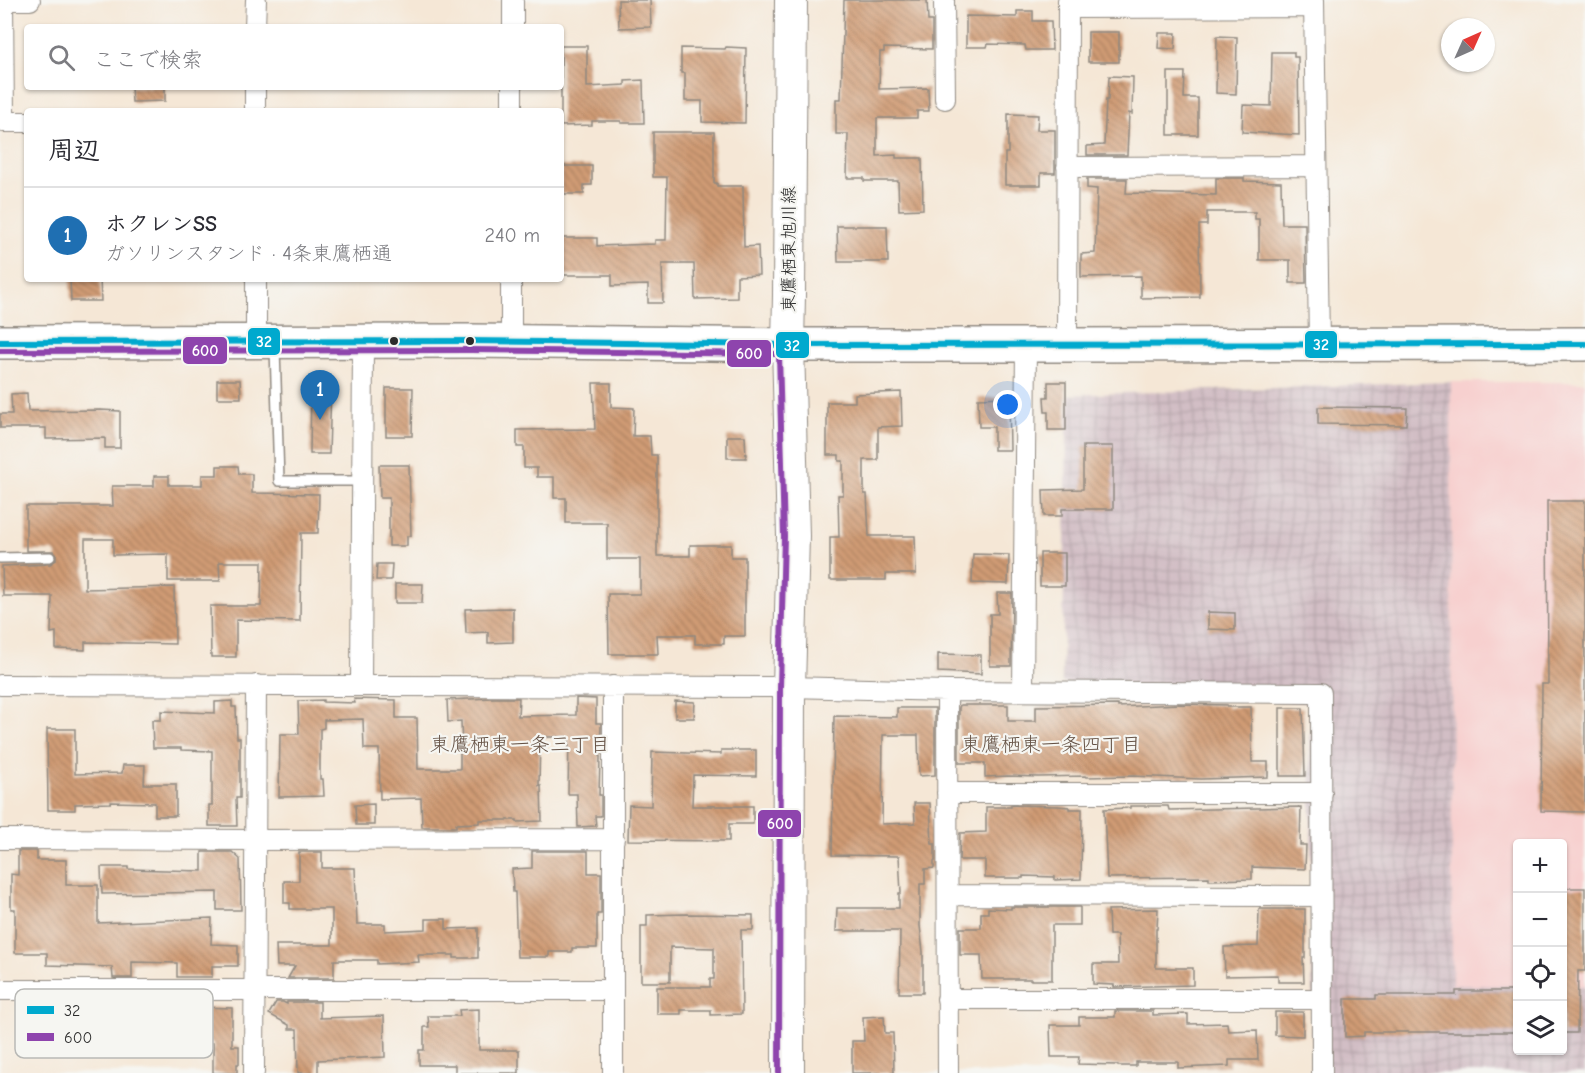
<!DOCTYPE html>
<html lang="ja">
<head>
<meta charset="utf-8">
<style>
	body { margin:0; font-family:"Comic Neue","Klee One",sans-serif; background:#f7f7f7; color:#2b2b33 }
	.controls { position:absolute; right:18px; bottom:18px; display:grid; overflow:hidden; border-radius:6px; box-shadow:0 2px 4px #0004 }
	.controls button { width:54px; height:54px; display:grid; place-items:center; padding:0; border:0; border-bottom:2px solid #e1e1e2; background:#fff; color:#2b2b33; font:30px sans-serif }
	.compass { position:absolute; left:1441px; top:18px; width:54px; height:54px; border-radius:50%; background:#fff; box-shadow:0 2px 4px #0004; rotate:45deg }
	.you { position:absolute; left:1008px; top:405px; width:21px; height:21px; margin:-15px; border:4px solid #fff; border-radius:50%; background:#1a73e8; box-shadow:0 0 0 9px #1a73e833 }
	.badge { display:grid; place-items:center; width:39px; height:39px; border-radius:50%; background:#1f6fb2; color:#fff; font-size:20px; font-weight:700 }
	.pin { position:absolute; translate:-50% -50px; filter:drop-shadow(0 2px 3px #0008) }
	.pin::after { content:''; position:absolute; top:32px; width:21px; height:18px; background:inherit; clip-path:polygon(0 0,100% 0,50% 100%) }
	.list { margin:0; padding:0; list-style:none }
	h2 { display:flex; justify-content:space-between; align-items:center; height:78px; margin:0; padding:0 24px; font-size:26px }
	h2 small { font-size:20px; font-weight:400; color:#7c7c81 }
	.list li { display:grid; grid-template-columns:39px 1fr auto; gap:18px; align-items:center; box-sizing:border-box; height:96px; padding:0 24px; border-top:2px solid #e1e1e2 }
	.list b { display:block; font-size:22px; white-space:nowrap }
	.list p { margin:0; font-size:20px; white-space:nowrap; color:#7c7c81 }
	.list em { font-size:20px; font-style:normal; color:#7c7c81 }
	.icon { flex:none; width:33px; height:33px; fill:none; stroke:currentColor; stroke-width:2; stroke-linecap:round; stroke-linejoin:round }
	.map { position:relative; flex:none; width:1585px; height:1073px; overflow:hidden }
	.search { position:absolute; background:#fff; box-shadow:0 2px 4px #0004; left:24px; top:24px; width:540px; height:66px; display:flex; align-items:center; gap:15px; box-sizing:border-box; padding:0 21px; border-radius:6px; color:#7c7c81; font-size:22px }
	.panel { position:absolute; background:#fff; box-shadow:0 2px 4px #0004; left:24px; top:108px; width:540px; height:174px; border-radius:6px }
	.map>svg:first-child { display:block }
</style>
</head>
<body>
<div class="map">
<svg width="1585" height="1073" viewBox="0 0 1585 1073">
	<defs>
		<pattern id="industrial-grid" width="8" height="8" patternUnits="userSpaceOnUse" patternTransform="scale(1.5)"><rect width="8" height="8" fill="#d2bec5"/><path d="M0 4h8M4 0v8" fill="none" stroke="#b4a3a9"/></pattern>
		<pattern id="building-back-hatch" width="6" height="6" patternUnits="userSpaceOnUse" patternTransform="scale(1.5)"><rect width="6" height="6" fill="#d09b74"/><path d="M-1 5l2 2M0 0l6 6M5-1l2 2" fill="none" stroke="#a97f5f"/></pattern>
	</defs>
	<rect width="100%" height="100%" fill="#f6f6f2"/>
	<filter id="ink" filterUnits="userSpaceOnUse"><feTurbulence type="fractalNoise" baseFrequency=".0167" numOctaves="2"/><feDisplacementMap in="SourceGraphic" scale="12" xChannelSelector="R" yChannelSelector="G"/><feConvolveMatrix kernelMatrix="1 2 1 2 8 2 1 2 1" color-interpolation-filters="sRGB"/></filter>
	<filter id="wash" filterUnits="userSpaceOnUse"><feTurbulence type="fractalNoise" baseFrequency=".008" numOctaves="4" result="noise"/><feDisplacementMap in="SourceGraphic" scale="24" xChannelSelector="R" yChannelSelector="G"/><feGaussianBlur stdDeviation="1.35" result="paint"/><feColorMatrix in="noise" values="0 0 0 0 0 0 0 0 0 0 0 0 0 0 0 0 0 1.4 0 .05"/><feComposite in="paint" operator="in"/></filter>
	<g filter="url(#wash)">
		<rect width="100%" height="100%" fill="#f5e7d6"/>
		<path fill="#f7d0cf" d="M1451,382H1585V986H1563L1562,844H1518L1517,986H1452Z"/>
		<path fill="url(#industrial-grid)" d="M1451,382L1452,985L1517,986L1518,1050H1562L1563,986H1585V1073H1313L1310,703L1062,683L1068,395Z"/>
		<g id="blocks">
			<path fill="url(#building-back-hatch)" d="M618,0H650L651,27L619,28Z
				M844,0H927L928,21H932V49L884,48V52H880L879,89L928,88L929,111H917V118H877V156L896,155V158H922L923,209L899,210L898,181H864V178H847L848,134H836V99H841Z
				M1017,11H1033V21H1051L1052,50H1026L1025,45L988,44L987,47H966V16L1017,17Z
				M1088,32H1119V62H1088Z
				M1159,33H1176L1175,49L1158,48Z
				M1217,36L1237,37L1236,94L1216,93Z
				M561,46H587V87L625,85V81L643,80L644,123H621V121H592V125L561,126Z
				M726,47L746,48L745,123L702,122V101H685V73H681V48L725,49Z
				M1272,52H1294V57H1298L1299,135L1242,132L1243,105L1271,106Z
				M1168,72H1185L1184,98H1198V135H1168Z
				M1109,76L1133,77L1132,114L1129,113L1127,155H1087V146L1104,145L1106,100H1108Z
				M131,87H165V101L132,102Z
				M1008,114L1038,115L1037,130H1055V173H1041V185H1005V153H1008Z
				M653,132H714V183H717V186H743L744,247L758,246L759,275L737,276V298L695,299L694,264H662L663,303H648V285L612,286V275H561V238H597V246L655,244V240H666L667,177H653Z
				M561,166H592V185H584V194H561Z
				M1216,178H1244V181L1281,182L1282,224H1305L1306,283H1290V260H1259V219H1255V212H1207V225H1199L1200,297L1141,298V276L1081,277V254L1095,253L1097,189L1087,188V179H1127L1126,193L1216,195Z
				M837,226H887L888,262H838Z
				M70,279H100L101,301H71Z
				M217,380H240L241,398H217Z
				M1048,382H1066V430H1048V412H1045L1044,397H1048Z
				M593,383H611V407L634,408L633,436H650L651,455H657V556H690V545H731V557H745V636H724V644H695V635H657L658,654H609L608,594H640V559H607V523H566V498H554V477H537V468H524V447H517V430L595,429Z
				M311,386L331,387L329,454H310Z
				M386,388H413L412,436H386Z
				M901,392L902,426L878,427V460H864V494H867L869,536H915L916,574H886V580H830V537H839L838,495H843V461H839V455H827V402H855V394Z
				M27,393L28,411L100,410L120,411V448H105V438L46,439V428H0V414H12L11,394Z
				M1009,397L1010,450H994V427H979L978,398Z
				M1318,407L1407,408L1406,425L1318,424Z
				M727,436H745L746,458H727Z
				M1083,446H1113V509H1062V516H1044L1043,490L1083,489Z
				M379,465H409L411,536H407V546H389V498H380Z
				M217,466H238L239,474H252V493L319,494L318,533H301L300,621L236,620V657H211L210,606H261L262,562H219L220,581H168V554L113,555V539H85V589L174,587L175,644L85,642V650L56,649V632L51,633L52,596H3L2,566L50,564L56,560V554L53,551H26V506H113L112,486H154V476H169V485H202V475H217Z
				M1547,501H1585V812L1541,811L1542,684H1548Z
				M1040,553H1065V586H1040Z
				M973,554L1009,555L1008,584L972,583Z
				M377,564H392L391,580H376Z
				M395,584H423L422,603H395Z
				M997,593H1012L1011,666H990V614H998Z
				M513,608V642L488,643V632L466,633L465,609Z
				M1208,612L1235,613V630L1208,629Z
				M938,654L981,655V674L938,672Z
				M492,698H519L518,716L576,715V698L596,699V723H601L599,795H601V816H595L596,826L578,827L577,794H568L569,737H540L539,786H541L542,821L517,822V820H479V823L456,824V827H422L421,798L380,799L379,749H364L363,719L324,720V728L320,729V779H323L324,796L279,797L280,734H299L298,701L323,700V702L355,703L354,699L396,700V718H417L418,769H460V752H462L461,721L448,722L447,700Z
				M232,701V707H236L237,738H240V798H236L237,826H209V805H212V751L181,750V748H153L152,720H161V711L215,713V702Z
				M675,701L695,702L694,718H675Z
				M1179,704L1227,705V707H1251L1252,762H1268V777L1201,779L1132,776L1086,777V776L1038,777L1008,776L985,777V763H959V708L960,705H1008V721H1036V706L1118,705V707Z
				M897,708H935V775L919,776L918,735H883L882,824L915,823L914,803H930L932,844H935V861H934V868L925,869V884H920V926L923,952V993H899L900,931H836L837,908H899V893H901L899,856L832,855L834,716L897,717Z
				M1280,708H1303L1305,776H1280Z
				M47,729H75V774L122,773L123,765H145L144,784H176V816H155V803L111,802V803L75,804V810H48Z
				M721,750H756V776L693,775L692,806H753V824H729V841L628,840L629,805L651,806L652,752L721,754Z
				M374,804V825H356L355,805Z
				M1011,805L1058,806L1069,807V809H1082L1081,879L1055,880V877L1023,876V878H985V860H959L960,833L986,832V807H1011Z
				M1130,806H1168L1169,810L1301,807L1300,845H1306L1305,869L1252,867V879L1209,880V877L1107,878L1104,809L1130,808Z
				M18,851H37V860H66V885H98V923L212,918L211,944L238,945V966H212V977H177V963L132,962V978H113L112,967L47,965V953H15V909H11V874L18,875Z
				M532,851H588V873H601V914H597V948H572V952H549V957H517L515,892H513L512,869L532,868Z
				M202,852H232L240,859L241,910H217V892L102,894L101,867H128V869L202,871Z
				M299,852H322V868H355L357,924H385V931L426,929V919H446V929L478,928V958H454V955H418L419,962L377,964V960H334V978H288L295,966H277L276,945H332V909H290V903H284V881H299Z
				M1563,888H1585V971H1578L1577,1033H1563Z
				M1011,907H1080V925H1052V980H1031V979H982L981,955H960V928H981V913H988V908L1011,909Z
				M1158,909L1157,929H1156V968H1193V985L1114,987V985L1093,984V964H1118L1117,935H1109L1108,910Z
				M1259,909H1305V958H1303L1304,982H1278V975L1225,976L1224,947L1258,946Z
				M687,914L753,915V930H741L742,1014L711,1015V1010H681V1014H657V987H710V979H714V948L670,947V982H641V926H647V915Z
				M1456,991H1518V1032H1364V1036L1345,1037V999H1376V995H1456Z
				M276,1002H283L287,1004V1002H320V1018L384,1016L385,1057L318,1060V1073H298L297,1029H289V1025L269,1014Z
				M198,1007L232,1008V1046H239V1064H237V1073H213V1043H204V1037H197Z
				M479,1009V1050H519V1073H455V1065H419V1050H424V1027H429L428,1016H460L459,1010Z
				M1115,1011H1153V1015L1188,1014V1024L1227,1023L1228,1031L1257,1030L1258,1060H1229V1066L1178,1068V1062H1136V1066H1118V1065L1078,1064L1079,1057H1051L1050,1025H1079V1017H1115Z
				M1275,1012H1303V1036L1275,1035Z
				M884,1016L885,1033H893L894,1073H852V1041H864L863,1017Z"/>
		</g>
	</g>
	<g filter="url(#ink)">
		<use href="#blocks" fill-opacity="0" stroke="#908980" stroke-width="1.5"/>
		<g fill="none" stroke-linecap="round" stroke-linejoin="round">
			<g stroke="#908980" stroke-width="12">
				<path id="service" d="M275,347L279,481H362
					M0,558L50,557"/>
			</g>
			<g stroke="#908980" stroke-width="22">
				<path id="minor" d="M3,0L4,122H27
					M3,0H30
					M944,0L945,99
					M1314,0L1319,344
					M1068,8L1314,7
					M255,27L256,0
					M513,27V0
					M255,111V87
					M512,111V87
					M1067,167L1316,166
					M256,279V342
					M511,343V279
					M1067,345L1068,0
					M0,685L789,687L947,691L1321,693L1322,1073
					M361,686L363,342
					M947,691L948,1073
					M1023,691L1026,344
					M947,793H1322
					M0,839L256,840L614,839
					M948,895L1321,896
					M0,990H613
					M947,999H1321
					M254,1073L256,685
					M613,1073V686"/>
			</g>
			<g stroke="#908980" stroke-width="34">
				<path id="primary" d="M788,1073L789,687L793,536L788,345L789,295L791,0"/>
			</g>
			<g stroke="#908980" stroke-width="36">
				<path id="trunk" d="M0,342L470,341L788,345H1067L1585,344"/>
			</g>
			<use href="#service" stroke="#fff" stroke-width="9"/>
			<use href="#minor" stroke="#fff" stroke-width="20"/>
			<use href="#primary" stroke="#fff" stroke-width="32"/>
			<use href="#trunk" stroke="#fff" stroke-width="33"/>
			<g stroke="#f6f6f2" stroke-width="10">
				<path id="bus-1" d="M0,342L470,341L788,345L1585,344"/>
			</g>
			<g stroke="#f6f6f2" stroke-width="10">
				<path id="bus-2" d="M0,351L470,350L779,354L784,536L780,687L779,1073"/>
			</g>
			<use href="#bus-1" stroke="#00a9ce" stroke-width="6"/>
			<use href="#bus-2" stroke="#8e44ad" stroke-width="6"/>
		</g>
	</g>
	<g fill="#2b2b2b" stroke="#f6f6f2" stroke-width="2">
		<circle cx="394" cy="341" r="5"/>
		<circle cx="470" cy="341" r="5"/>
	</g>
	<g text-anchor="middle" dominant-baseline="central" stroke-width="4.5" stroke-linejoin="round" paint-order="stroke">
		<g font-size="18" fill="#2b2b2b" stroke="#f6f6f2">
			<text transform="translate(789 249) rotate(-90)">東鷹栖東旭川線</text>
		</g>
		<g font-size="20" fill="#655245" stroke="#f6f6f2">
			<text x="520" y="744">東鷹栖東一条三丁目</text>
			<text x="1051" y="744">東鷹栖東一条四丁目</text>
		</g>
	</g>
	<rect x="15" y="989" width="198" height="69" rx="9" fill="#f6f6f2" stroke="#b9b9b6" stroke-width="1.5"/>
	<rect x="27" y="1006" width="27" height="8" fill="#00a9ce"/>
	<rect x="27" y="1033" width="27" height="8" fill="#8e44ad"/>
	<g font-size="16" fill="#2b2b2b">
		<text x="64" y="1016">32</text>
		<text x="64" y="1043">600</text>
	</g>
	<g stroke="#f6f6f2" stroke-width="2">
		<rect x="247" y="327" width="34" height="29" rx="6" fill="#00a9ce"/>
		<rect x="1304" y="330" width="34" height="29" rx="6" fill="#00a9ce"/>
		<rect x="775" y="331" width="35" height="28" rx="6" fill="#00a9ce"/>
		<rect x="182" y="336" width="46" height="29" rx="6" fill="#8e44ad"/>
		<rect x="726" y="339" width="46" height="29" rx="6" fill="#8e44ad"/>
		<rect x="757" y="809" width="45" height="29" rx="6" fill="#8e44ad"/>
	</g>
	<g font-size="16" text-anchor="middle" font-weight="bold" fill="#fff">
		<text x="264" y="347">32</text>
		<text x="1321" y="350">32</text>
		<text x="792" y="351">32</text>
		<text x="205" y="356">600</text>
		<text x="749" y="359">600</text>
		<text x="780" y="829">600</text>
	</g>
</svg>
<div class="controls">
<button>+</button>
<button>−</button>
<button><svg class="icon" aria-label="locate" viewBox="0 0 24 24"><circle cx="12" cy="12" r="6"/><path d="M12 2v4M12 18v4M2 12h4M18 12h4"/></svg></button>
<button><svg class="icon" aria-label="layers" viewBox="0 0 24 24"><path d="M12 4l9 5-9 5-9-5zM3 14l9 5 9-5"/></svg></button>
</div>
<svg class="compass" viewBox="-18 -18 36 36"><path d="M0-13l5 13h-10z" fill="#e53935"/><path d="M0 13l5-13h-10z" fill="#7c7c81"/></svg>
<div class="you"></div>
<div class="pin badge" style="left:320px;top:420px">1</div>
<div class="search"><svg class="icon" aria-label="search" viewBox="0 0 24 24"><circle cx="10" cy="10" r="6"/><path d="M15 15l6 6"/></svg>ここで検索</div>
<section class="panel">
<h2>周辺<small></small></h2>
<ul class="list">
<li><span class="badge">1</span><div><b>ホクレンSS</b><p>ガソリンスタンド · 4条東鷹栖通</p></div><em>240 m</em></li>
</ul>
</section>
</div>
</body>
</html>
